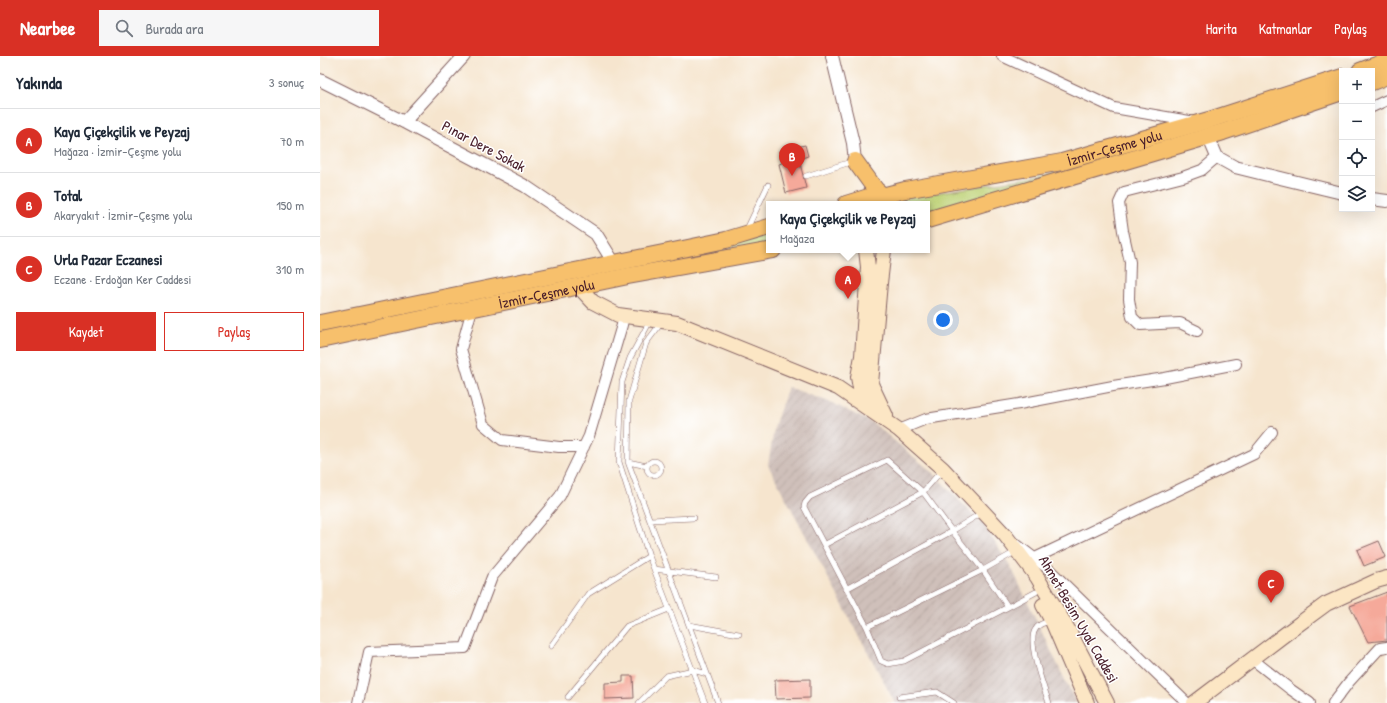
<!DOCTYPE html>
<html lang="tr">
<head>
<meta charset="utf-8">
<style>
	body { margin:0; font-family:"Patrick Hand",sans-serif; background:#f6f6f7; color:#1f2937 }
	.controls { position:absolute; right:12px; top:12px; display:grid; overflow:hidden; border-radius:0px; box-shadow:0 4px 16px #0002 }
	.controls button { width:36px; height:36px; display:grid; place-items:center; padding:0; border:0; border-bottom:1px solid #e0e1e3; background:#fff; color:#1f2937; font:20px sans-serif }
	.you { position:absolute; left:623px; top:264px; width:14px; height:14px; margin:-10px; border:3px solid #fff; border-radius:50%; background:#1a73e8; box-shadow:0 0 0 6px #1a73e833 }
	.badge { display:grid; place-items:center; width:26px; height:26px; border-radius:50%; background:#d93025; color:#fff; font-size:13px; font-weight:700 }
	.pin { position:absolute; translate:-50% -33px; filter:drop-shadow(0 1px 2px #0008) }
	.pin::after { content:''; position:absolute; top:21px; width:14px; height:12px; background:inherit; clip-path:polygon(0 0,100% 0,50% 100%) }
	.popup { position:absolute; left:446px; top:145px; width:164px; height:52px; box-sizing:border-box; display:grid; place-content:center; border-radius:0px; background:#fff; filter:drop-shadow(0 1px 3px #0005); font-size:13px; white-space:nowrap; color:#747a83 }
	.popup b { font-size:15px; color:#1f2937 }
	.popup::after { content:''; position:absolute; left:50%; top:100%; margin-left:-8px; border:8px solid transparent; border-top-color:#fff }
	.list { margin:0; padding:0; list-style:none }
	h2 { display:flex; justify-content:space-between; align-items:center; height:52px; margin:0; padding:0 16px; font-size:17px }
	h2 small { font-size:13px; font-weight:400; color:#747a83 }
	.list li { display:grid; grid-template-columns:26px 1fr auto; gap:12px; align-items:center; box-sizing:border-box; height:64px; padding:0 16px; border-top:1px solid #e0e1e3 }
	.list b { display:block; font-size:15px; white-space:nowrap }
	.list p { margin:0; font-size:13px; white-space:nowrap; color:#747a83 }
	.list em { font-size:13px; font-style:normal; color:#747a83 }
	.actions { display:flex; gap:8px; padding:12px 16px }
	.actions a { flex:1; padding:9px 0; border:1px solid #d93025; border-radius:0px; text-align:center; font-size:14px; color:#d93025 }
	.actions .main { background:#d93025; color:#fff }
	.icon { flex:none; width:22px; height:22px; fill:none; stroke:currentColor; stroke-width:2; stroke-linecap:round; stroke-linejoin:round }
	.map { position:relative; flex:none; width:1067px; height:647px; overflow:hidden }
	header { display:flex; align-items:center; gap:24px; box-sizing:border-box; height:56px; padding:0 20px; background:#d93025; color:#fff }
	header strong { font-size:19px }
	nav { display:flex; gap:22px; margin-inline-start:auto; font-size:14px }
	.search { width:280px; height:36px; background:#f6f6f7; display:flex; align-items:center; gap:10px; box-sizing:border-box; padding:0 14px; border-radius:0px; color:#747a83; font-size:15px }
	main { display:flex }
	aside { flex:1; background:#fff }
	.map>svg:first-child { display:block }
</style>
</head>
<body>
<header>
<strong>Nearbee</strong>
<div class="search"><svg class="icon" aria-label="search" viewBox="0 0 24 24"><circle cx="10" cy="10" r="6"/><path d="M15 15l6 6"/></svg>Burada ara</div>
<nav><a>Harita</a><a>Katmanlar</a><a>Paylaş</a></nav>
</header>
<main>
<aside>
<h2>Yakında<small>3 sonuç</small></h2>
<ul class="list">
<li><span class="badge">A</span><div><b>Kaya Çiçekçilik ve Peyzaj</b><p>Mağaza · İzmir-Çeşme yolu</p></div><em>70 m</em></li>
<li><span class="badge">B</span><div><b>Total</b><p>Akaryakıt · İzmir-Çeşme yolu</p></div><em>150 m</em></li>
<li><span class="badge">C</span><div><b>Urla Pazar Eczanesi</b><p>Eczane · Erdoğan Ker Caddesi</p></div><em>310 m</em></li>
</ul>
<div class="actions"><a class="main">Kaydet</a><a>Paylaş</a></div>
</aside>
<div class="map">
<svg width="1067" height="647" viewBox="0 0 1067 647">
	<defs>
		<pattern id="industrial-furrows" width="10" height="10" patternUnits="userSpaceOnUse"><rect width="10" height="10" fill="#cfc0ba"/><path d="M-1 1l2-2M0 10L10 0M9 11l2-2" fill="none" stroke="#b3a5a0"/></pattern>
	</defs>
	<rect width="100%" height="100%" fill="#fff"/>
	<filter id="ink" filterUnits="userSpaceOnUse"><feTurbulence type="fractalNoise" baseFrequency=".025" numOctaves="2"/><feDisplacementMap in="SourceGraphic" scale="8" xChannelSelector="R" yChannelSelector="G"/><feConvolveMatrix kernelMatrix="1 2 1 2 8 2 1 2 1" color-interpolation-filters="sRGB"/></filter>
	<filter id="wash" filterUnits="userSpaceOnUse"><feTurbulence type="fractalNoise" baseFrequency=".012" numOctaves="4" result="noise"/><feDisplacementMap in="SourceGraphic" scale="16" xChannelSelector="R" yChannelSelector="G"/><feGaussianBlur stdDeviation="0.9" result="paint"/><feColorMatrix in="noise" values="0 0 0 0 0 0 0 0 0 0 0 0 0 0 0 0 0 1.4 0 .05"/><feComposite in="paint" operator="in"/></filter>
	<g filter="url(#wash)">
		<rect width="100%" height="100%" fill="#f6e5ce"/>
		<path fill="url(#industrial-furrows)" d="M468,331L512,347L553,367L612,416L665,471L692,513L756,647H575L448,409L455,368Z"/>
		<path fill="#bdd175" stroke="#847850" d="M946,55L607,157V148H579L577,143L715,121Z
			M449,177V189L158,244Z"/>
		<g id="blocks">
			<path fill="#f5a99a" d="M485,89L488,100L479,103L486,132L466,137L459,108L462,107L459,95Z
				M1059,485L1066,501L1044,510L1037,494Z
				M1067,536V584L1048,586L1030,550Z
				M303,620H313L314,642L285,643V627L303,626Z
				M490,623V642L456,643L455,624Z"/>
		</g>
	</g>
	<g filter="url(#ink)">
		<use href="#blocks" fill-opacity="0" stroke="#866464" stroke-width="1"/>
		<g fill="none" stroke-linecap="round" stroke-linejoin="round">
			<g stroke="#866464" stroke-width="6">
				<path id="service" d="M486,120L534,105
					M426,175L448,129
					M330,265L310,302L302,326L299,406L329,500L385,647
					M342,266L326,287L309,345L308,406L398,647
					M567,404L603,436L632,475L663,514L688,551L584,605L568,608L561,605L547,571L484,451L485,447L490,441Z
					M327 412a7 7 0 1 1 14 0a7 7 0 1 1-14 0Z
					M308,406L327,410
					M330,464L374,462
					M504,489L603,436L623,413
					M334,513L396,521
					M526,533L632,475L663,456
					M688,551L716,536
					M369,569L419,578
					M547,571L663,514L695,496
					M231,590L268,538L329,500
					M248,641L307,570L349,553
					M579,641L617,636L634,647
					M319,647L346,620L373,614L387,618
					M729,647C724,632 707,587 715,574C718,568 725,566 731,565"/>
			</g>
			<g stroke="#866464" stroke-width="12">
				<path id="minor" d="M682,0L794,52L875,66
					M1052,51L1067,44
					M152,253L141,293L163,368L182,384L239,391H264
					M877,275L860,267L820,269L812,261L809,243L810,206L803,175L799,147L804,136L863,121L882,114L897,101
					M579,374L606,363L699,348L793,330L845,322L916,308
					M696,488L731,515L867,647
					M715,502L934,398L952,376
					M932,603L970,633L990,647
					M38,647L49,596L145,592L172,521L240,440L269,380L302,269L304,260
					M1013,647L1029,626L1060,592L1067,591"/>
			</g>
			<g stroke="#866464" stroke-width="14">
				<path id="tertiary" d="M512,0L533,87L535,105
					M0,24L78,63L205,130L276,178L294,207
					M84,66L144,0
					M888,80L897,101L915,111L1022,137
					M1052,143L1067,145"/>
			</g>
			<g stroke="#866464" stroke-width="16">
				<path id="secondary" d="M546,194L548,211L542,300L538,321L541,338L552,351
					M564,194L560,227L551,328L566,360
					M259,231L273,246L298,259L357,267L518,332L579,374L623,413L685,479L717,521L749,575L787,647
					M723,549L732,565L767,647
					M874,647L964,579L1006,548L1056,525L1067,522"/>
			</g>
			<g stroke="#866464" stroke-width="18">
				<g id="trunk">
					<path d="M1040,15L1067,5"/>
					<path d="M1052,26L1067,20"/>
					<path d="M535,105L556,134L567,143"/>
					<path id="s1" d="M526,148L555,139L562,140L585,134L742,106L889,64L1022,21"/>
					<path d="M607,164L903,76L1022,36"/>
					<path d="M0,267L363,193L406,184L449,171"/>
					<path id="s2" d="M0,284L308,220L453,194"/>
				</g>
			</g>
			<use href="#service" stroke="#fff" stroke-width="5"/>
			<use href="#minor" stroke="#fff" stroke-width="10"/>
			<use href="#tertiary" stroke="#fff" stroke-width="12"/>
			<use href="#secondary" stroke="#fce6c4" stroke-width="14"/>
			<use href="#trunk" stroke="#f7c06c" stroke-width="16"/>
		</g>
	</g>
	<g text-anchor="middle" dominant-baseline="central" stroke-width="3" stroke-linejoin="round" paint-order="stroke">
		<g font-size="15" fill="#4a1f2b" stroke="#fff">
			<text transform="translate(164 90) rotate(28)">Pınar Dere Sokak</text>
			<text stroke="none"><textPath href="#s1" startOffset="275">İzmir-Çeşme yolu</textPath></text>
			<text stroke="none"><textPath href="#s2" startOffset="231">İzmir-Çeşme yolu</textPath></text>
			<text transform="translate(759 563) rotate(60)">Ahmet Besim Uyal Caddesi</text>
		</g>
	</g>
</svg>
<div class="controls">
<button>+</button>
<button>−</button>
<button><svg class="icon" aria-label="locate" viewBox="0 0 24 24"><circle cx="12" cy="12" r="6"/><path d="M12 2v4M12 18v4M2 12h4M18 12h4"/></svg></button>
<button><svg class="icon" aria-label="layers" viewBox="0 0 24 24"><path d="M12 4l9 5-9 5-9-5zM3 14l9 5 9-5"/></svg></button>
</div>
<div class="you"></div>
<div class="pin badge" style="left:528px;top:243px">A</div>
<div class="popup"><b>Kaya Çiçekçilik ve Peyzaj</b>Mağaza</div>
<div class="pin badge" style="left:472px;top:120px">B</div>
<div class="pin badge" style="left:951px;top:547px">C</div>
</div>
</main>
</body>
</html>
